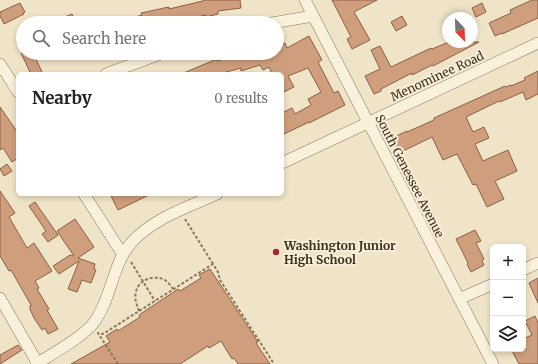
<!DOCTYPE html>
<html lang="en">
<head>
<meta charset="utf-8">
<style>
	body { margin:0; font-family:Merriweather,serif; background:#f6f6f6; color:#202124 }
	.controls { position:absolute; right:12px; bottom:12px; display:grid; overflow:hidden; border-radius:6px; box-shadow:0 2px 6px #0003 }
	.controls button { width:36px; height:36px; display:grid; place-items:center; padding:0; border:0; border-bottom:1px solid #e0e0e0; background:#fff; color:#202124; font:20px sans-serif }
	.compass { position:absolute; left:442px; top:12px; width:36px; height:36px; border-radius:50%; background:#fff; box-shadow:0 2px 6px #0003; rotate:157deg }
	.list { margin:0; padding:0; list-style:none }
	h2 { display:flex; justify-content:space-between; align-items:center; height:52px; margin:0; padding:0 16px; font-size:17px }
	h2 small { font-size:13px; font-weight:400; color:#757577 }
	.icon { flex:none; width:22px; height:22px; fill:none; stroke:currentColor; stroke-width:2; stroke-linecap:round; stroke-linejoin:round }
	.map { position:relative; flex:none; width:538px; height:364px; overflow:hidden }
	.search { position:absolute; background:#fff; box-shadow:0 2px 6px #0003; left:16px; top:16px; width:268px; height:44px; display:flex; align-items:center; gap:10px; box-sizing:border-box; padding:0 14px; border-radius:22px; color:#757577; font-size:15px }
	.panel { position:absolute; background:#fff; box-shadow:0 2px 6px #0003; left:16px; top:72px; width:268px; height:124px; border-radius:6px }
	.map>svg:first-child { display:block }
</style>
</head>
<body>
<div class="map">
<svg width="538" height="364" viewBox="0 0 538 364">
	<rect width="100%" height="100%" fill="#f0e4c8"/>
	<path fill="#cf9f7d" stroke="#8d5f41" d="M203,0H240L241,8L218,11V14L206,17V15L173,23H122V21L142,15L141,13L169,7V9L203,1Z
		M332,0H377L354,12L370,40L352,49L347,39L351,37Z
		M532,0H538V18L502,34V33L495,36L489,23L511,13L510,10Z
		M20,3L25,12L23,13L24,14L4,24L0,16V12Z
		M482,3L486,12L476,17L472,8Z
		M72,14L76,23H51Z
		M402,16L407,25L396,31L391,22Z
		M309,36L322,60L318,62L334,93L338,91L345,105L309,123V122L282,135V113L292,108L295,114L311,105L308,99L321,92L308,68L288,76L294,87L282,93V74H272L269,67L263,70L260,65L241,71V68L219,74H181L217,59V61L244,53H277V45L285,43L287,48Z
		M449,42H479L433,66L432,65L412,75V73L381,89V91L374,94L365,76L380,69L371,50L380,46L391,67L431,48L432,49Z
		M21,53H33L43,74H31Z
		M538,71V94L526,100L523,92L500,102L499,101L466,117L473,132L484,127L489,138L475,144L483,161L508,150L517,171L495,181L504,199L487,207L476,184L473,185L457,154L443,160L432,137L401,152L399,147L397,148L392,138L407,131V132L434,120V118L505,86L506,87L511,85V86L525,80L524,78Z
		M0,107L18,133V158L12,162L3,148L0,150Z
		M7,164L12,171L4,176L0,169Z
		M0,191L15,213L9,217L27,248L34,243L52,271L35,281L39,288L37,289L49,309L47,310L58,329L48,334L45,328L42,330L34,318L30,309V306L31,305L11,270L9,271L0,256Z
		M110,194H151L118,210Z
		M35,202L58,235L48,242L42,234L46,231L29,206Z
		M75,219L94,247L78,258L95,264L94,269L96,270L91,283L82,280L77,292L68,289L79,261L59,274L53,266L70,255L74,256L57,231Z
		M475,230L481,241L476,243L484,259L482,261L484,265L471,272L467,264L468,263L456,239Z
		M210,269L258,342L256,343L270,364H238L234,358L232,359L221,341L209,348L208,346L180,364H71L110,342L106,336L117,329L118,331L140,317L139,315L178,289L180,291L201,278L199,275Z
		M538,278V303L529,283Z
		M535,316L538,323V364H519L511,349H523V339L532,335L525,321Z
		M18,345L22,350L0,364V355Z"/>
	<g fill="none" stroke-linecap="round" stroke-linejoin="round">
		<g stroke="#8d765c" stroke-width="12">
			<path id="minor" d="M305,0L493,364
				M272,23L313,16
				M0,64L18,92
				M106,74L163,53
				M282,163L538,43
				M84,194L123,255
				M523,270L538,263
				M0,298L38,364
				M459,299L493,284
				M36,364C52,354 85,336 95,321C112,297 112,264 132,242C154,218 188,207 217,194"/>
		</g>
		<path stroke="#8d765c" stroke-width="2" stroke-dasharray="3 2" stroke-linecap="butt" d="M185,219L213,264
			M131,262L155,301
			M139,311C137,305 134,299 136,292C138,280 154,274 165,280C168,282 171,286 173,289
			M118,364L98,333L103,334L213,264L218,272L220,280L274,364"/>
		<use href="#minor" stroke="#faf1dc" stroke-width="11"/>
	</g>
	<circle fill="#9e2a2b" stroke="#f7eed8" stroke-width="1.5" cx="276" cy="252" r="4"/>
	<g text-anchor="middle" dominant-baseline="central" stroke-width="4" stroke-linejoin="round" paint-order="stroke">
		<g font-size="12" fill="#3d2e20" stroke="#f7eed8">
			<text transform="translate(437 76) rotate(-25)">Menominee Road</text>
			<text transform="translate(410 176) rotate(63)">South Genessee Avenue</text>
		</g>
		<g font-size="12" font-weight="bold" fill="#3d2e20" stroke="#f7eed8" text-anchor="start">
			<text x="284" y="245">Washington Junior<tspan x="284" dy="14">High School</tspan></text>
		</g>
	</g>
</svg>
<div class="controls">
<button>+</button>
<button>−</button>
<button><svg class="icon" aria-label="layers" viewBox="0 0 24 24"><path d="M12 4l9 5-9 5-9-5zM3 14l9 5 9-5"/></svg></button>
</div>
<svg class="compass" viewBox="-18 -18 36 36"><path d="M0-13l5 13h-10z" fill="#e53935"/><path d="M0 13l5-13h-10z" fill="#757577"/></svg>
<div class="search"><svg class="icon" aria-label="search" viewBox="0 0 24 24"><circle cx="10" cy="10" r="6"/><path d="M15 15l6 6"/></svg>Search here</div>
<section class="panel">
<h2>Nearby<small>0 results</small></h2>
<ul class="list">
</ul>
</section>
</div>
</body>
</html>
